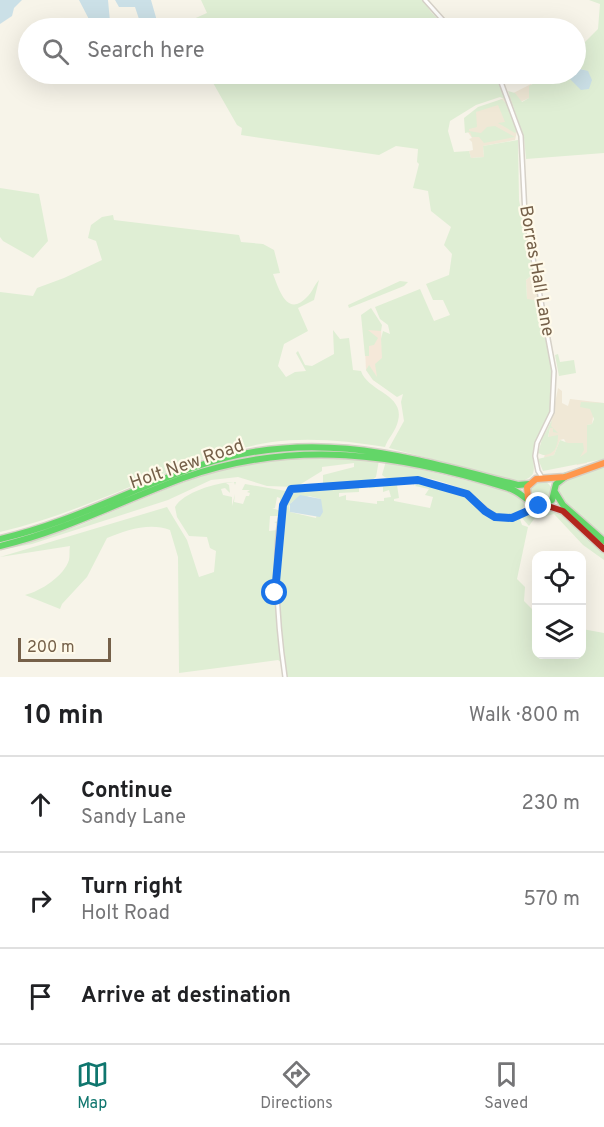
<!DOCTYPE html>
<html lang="en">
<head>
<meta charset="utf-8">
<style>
	body { margin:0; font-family:Overpass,sans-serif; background:#f2f2f2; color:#202124 }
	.controls { position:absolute; right:18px; bottom:18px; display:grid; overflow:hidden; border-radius:12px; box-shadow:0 6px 24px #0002 }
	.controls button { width:54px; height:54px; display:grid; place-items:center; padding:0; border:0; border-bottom:2px solid #e0e0e0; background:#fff; color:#202124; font:30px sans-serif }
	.scale { position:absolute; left:18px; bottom:15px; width:93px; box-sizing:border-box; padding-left:6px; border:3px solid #756049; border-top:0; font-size:16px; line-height:21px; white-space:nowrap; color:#756049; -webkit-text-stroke:4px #fffaea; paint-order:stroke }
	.stop { position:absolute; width:18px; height:18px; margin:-14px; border:4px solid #1a73e8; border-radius:50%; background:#fff }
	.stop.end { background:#1a73e8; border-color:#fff; box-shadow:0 2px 6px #0008 }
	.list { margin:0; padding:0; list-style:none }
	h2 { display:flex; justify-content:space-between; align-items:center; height:78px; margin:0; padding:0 24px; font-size:26px }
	h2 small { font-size:20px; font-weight:400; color:#757577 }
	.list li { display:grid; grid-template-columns:39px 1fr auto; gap:18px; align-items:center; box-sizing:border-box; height:96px; padding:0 24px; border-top:2px solid #e0e0e0 }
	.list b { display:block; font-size:22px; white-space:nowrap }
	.list p { margin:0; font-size:20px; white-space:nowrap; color:#757577 }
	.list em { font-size:20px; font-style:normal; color:#757577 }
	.icon { flex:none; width:33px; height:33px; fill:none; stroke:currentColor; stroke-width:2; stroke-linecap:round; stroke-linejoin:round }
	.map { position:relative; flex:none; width:604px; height:677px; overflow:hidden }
	.search { position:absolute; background:#fff; box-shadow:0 6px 24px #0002; left:18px; right:18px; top:18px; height:66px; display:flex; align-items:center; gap:15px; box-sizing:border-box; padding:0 21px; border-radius:33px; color:#757577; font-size:22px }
	.sheet { height:366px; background:#fff }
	nav { display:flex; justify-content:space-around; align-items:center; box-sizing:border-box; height:84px; border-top:2px solid #e0e0e0; background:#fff; font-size:16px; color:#757577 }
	nav a { display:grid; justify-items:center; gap:3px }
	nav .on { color:#0f766e }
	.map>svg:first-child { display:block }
</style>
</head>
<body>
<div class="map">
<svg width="604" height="677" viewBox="0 0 604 677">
	<rect width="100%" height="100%" fill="#f7f4e9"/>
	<path fill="#f0e8d6" d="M531,84L536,95L509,107L517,131L515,140L483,146L484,157L471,158L469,151L473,150L472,142L469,139L472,138L468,132L470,115Z
		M533,274L535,277L540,306L527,300L526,280Z
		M558,388L562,391V403L568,406L570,399L604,403L593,417L592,424L587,425V463L577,465L564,439L560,440L554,455L544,458Z"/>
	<path fill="#f5e8d9" d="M381,326L382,350L394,382L390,391L373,380L366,370L364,328Z"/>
	<path fill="#dfeed4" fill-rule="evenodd" d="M201,0H423L431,12L447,28H181L180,25L207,13Z
		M589,0H604V153L526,159L524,138L508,91L515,93L522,102L529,98V86L550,74H568L572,79L588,77L584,70L576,68V51L598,29L600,4Z
		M208,74H496L507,100L500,97L476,105L450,121L448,131L454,152L469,151L471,158L484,157L483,146L518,140L519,200L533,274L526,280L527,299L534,300L538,297C546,335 561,378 549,416C546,428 539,439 535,451C530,468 542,475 519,482L389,448L404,421L401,402L403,394L397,397L373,380L366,370L369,365L377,377L375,364L382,358L381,339L383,331L390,334L388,325L380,319L375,307L420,289L434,321L450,315L443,300H433L426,284L449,275L452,254L444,245L451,227L431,211L428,191L413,188L419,164L417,162L418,149L396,146L379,155L241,135L242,128L237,125Z
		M502,99L510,108L517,131L515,133L498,123L505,122L498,105L476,112L477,127L469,129V131L481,133L487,127L495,126L515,137L484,143L479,137H472L470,132L465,133L464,118L478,107Z
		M0,188L39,194L48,241L33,258L3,241L0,237Z
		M113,215L114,220L239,235L241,242L263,244L274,250L280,273L273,274C279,289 287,319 308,296C313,291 314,285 319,280L314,300L298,308L308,331L284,344L278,366L286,377L295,372L306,371L296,353L298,351L305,365L312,366L334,354L333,330L340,339L349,338L353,370L361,371C368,392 405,394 398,421C396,431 388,438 385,447C349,441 309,437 272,442C177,457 93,511 0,532V292L33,296L37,288L64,278L102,260L96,241L88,238L91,225L102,217Z
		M400,281L408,282L404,286L349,308L348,305Z
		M371,308L382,325L381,331L368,330L378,338L374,345L369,346V356H365L361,315Z
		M558,354L560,362L574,360L576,373L559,376L555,355Z
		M581,402L604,403V459L543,471L538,459L554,455L560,440L568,443H583L584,450L580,457L587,452V425L592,424L594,419L590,409L580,407Z
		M552,420L551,426L558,433L553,432V428H550L548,437L558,435C558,446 555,455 543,455L538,453L542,439Z
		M297,455L379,460L376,477L372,480L323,484V475L354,467V463L322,467V471L296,487L267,486L238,477L211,480L168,500L32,544L0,550L78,526L171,487L226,467Z
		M386,461L510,491L524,500V506C502,534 481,496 462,489C447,483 428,476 412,477C402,477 389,482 382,475Z
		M604,464V538L560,498L557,488L565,479Z
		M530 492a11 11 0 1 1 22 0a11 11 0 1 1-22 0Z
		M413,481L414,483V486L413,483L397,485L399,498L394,499V501L430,508L433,497L425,495L429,489L415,486L420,482L460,493L491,517L499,520L520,519L522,525L528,527L517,579L525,587L524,601L536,613V654H582V629L604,633V677H285L280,642L281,662L278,660L179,673L178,557L170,530C150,522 126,530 107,538L87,577L62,604L60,609L25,595C41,591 64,576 69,560C70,555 69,551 70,546L0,557L167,507L187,540L199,577L214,572L216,551L210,548L207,537L189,536L177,517L175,507C183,492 220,481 236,482L235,485L234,482L226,483L229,485L230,493L225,488L221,489L223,495L232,497V506L235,494L234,502L243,504L246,496H249L250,493L247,492L250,490H242L245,484L286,491L281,508L280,498L277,497L275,508H272L281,511L280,516H270L269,531L277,530L278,524L274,522L280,521L281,535L283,510L293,491L359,487V492L339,493V497L346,495V500L377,504V501H384V498L391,497L389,490L383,492V487L369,488V486L384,484V487L385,484ZM309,496L321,499L316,518L290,512L289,506L292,502Z
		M548,509C569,512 589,538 604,552V560L583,545L554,514L534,519L529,526L522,518L527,514Z"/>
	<path fill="#cbe0e7" d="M0,0H22L14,8L12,16L0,24Z
		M79,0H108L110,22L97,28L93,27Z
		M115,0H151L157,21L154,28H142L135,7H119Z
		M576,68L588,71L592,80L589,89L581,90L568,77V74H576Z
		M300,495L321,499L323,512L320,517L290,512V504Z"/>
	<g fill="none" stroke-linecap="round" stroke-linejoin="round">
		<g stroke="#d6d1c8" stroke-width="6">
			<path id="street" d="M425,0L450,28
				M498,74L521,136L525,215L554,371L552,412L537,443L535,456L538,471L543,479
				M285,677C279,636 267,522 291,489L418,480L467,494L495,517L512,518L537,507"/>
		</g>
		<g stroke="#d6d1c7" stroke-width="9">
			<path id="fast" d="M555,492L563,505L604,541
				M0,539C71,523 133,488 201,465C315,427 407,457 518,485L529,484
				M0,546C64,531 121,501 183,478C294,439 398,453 508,488C520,491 527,502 539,506L552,500L556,484L565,477"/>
		</g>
		<g stroke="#d6d1c7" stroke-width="9">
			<path id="slow" d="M528,499L527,487L536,479L565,477L604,463"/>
		</g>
		<g stroke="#d6d1c7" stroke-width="9">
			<path id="jam" d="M545,505L563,511L604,549"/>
		</g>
		<use href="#street" stroke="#fefdfc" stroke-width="3"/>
		<use href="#fast" stroke="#63d668" stroke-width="6"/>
		<use href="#slow" stroke="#ff974d" stroke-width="6"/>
		<use href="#jam" stroke="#b3261e" stroke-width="6"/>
	</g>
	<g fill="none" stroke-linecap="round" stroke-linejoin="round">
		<path stroke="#1a73e8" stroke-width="8" d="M275,593L283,505L291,489L418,480L467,494L485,511L495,517L512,518L539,506"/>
	</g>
	<g text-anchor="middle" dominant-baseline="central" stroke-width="4.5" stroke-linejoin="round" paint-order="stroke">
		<g font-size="18" fill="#756049" stroke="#fffaea">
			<text transform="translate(536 271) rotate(80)">Borras Hall Lane</text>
			<text transform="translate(187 465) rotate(-19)">Holt New Road</text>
		</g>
	</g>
</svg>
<div class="controls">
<button><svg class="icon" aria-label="locate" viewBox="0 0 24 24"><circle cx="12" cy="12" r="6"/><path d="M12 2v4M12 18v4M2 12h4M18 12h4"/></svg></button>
<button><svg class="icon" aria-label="layers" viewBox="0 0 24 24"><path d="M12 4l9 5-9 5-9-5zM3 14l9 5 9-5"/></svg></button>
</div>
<div class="scale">200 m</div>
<div class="stop" style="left:275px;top:593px"></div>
<div class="stop end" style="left:539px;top:506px"></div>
<div class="search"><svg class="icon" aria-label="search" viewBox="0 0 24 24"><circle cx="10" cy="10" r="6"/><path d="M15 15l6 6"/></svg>Search here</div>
</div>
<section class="sheet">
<h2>10 min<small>Walk · 800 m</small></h2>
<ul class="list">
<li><svg class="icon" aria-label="ahead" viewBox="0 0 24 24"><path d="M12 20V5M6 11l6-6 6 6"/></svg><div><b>Continue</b><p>Sandy Lane</p></div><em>230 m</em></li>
<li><svg class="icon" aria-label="right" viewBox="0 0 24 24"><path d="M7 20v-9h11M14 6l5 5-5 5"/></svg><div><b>Turn right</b><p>Holt Road</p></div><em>570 m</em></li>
<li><svg class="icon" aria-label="arrive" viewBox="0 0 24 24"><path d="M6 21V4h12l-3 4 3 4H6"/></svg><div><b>Arrive at destination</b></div></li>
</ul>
</section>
<nav>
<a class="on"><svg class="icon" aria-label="map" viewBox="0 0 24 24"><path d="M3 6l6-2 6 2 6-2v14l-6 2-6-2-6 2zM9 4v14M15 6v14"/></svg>Map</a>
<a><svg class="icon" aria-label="directions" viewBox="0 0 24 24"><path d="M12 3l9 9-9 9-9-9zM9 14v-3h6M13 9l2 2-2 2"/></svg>Directions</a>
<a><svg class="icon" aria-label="saved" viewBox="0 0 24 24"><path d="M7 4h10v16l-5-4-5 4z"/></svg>Saved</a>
</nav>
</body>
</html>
